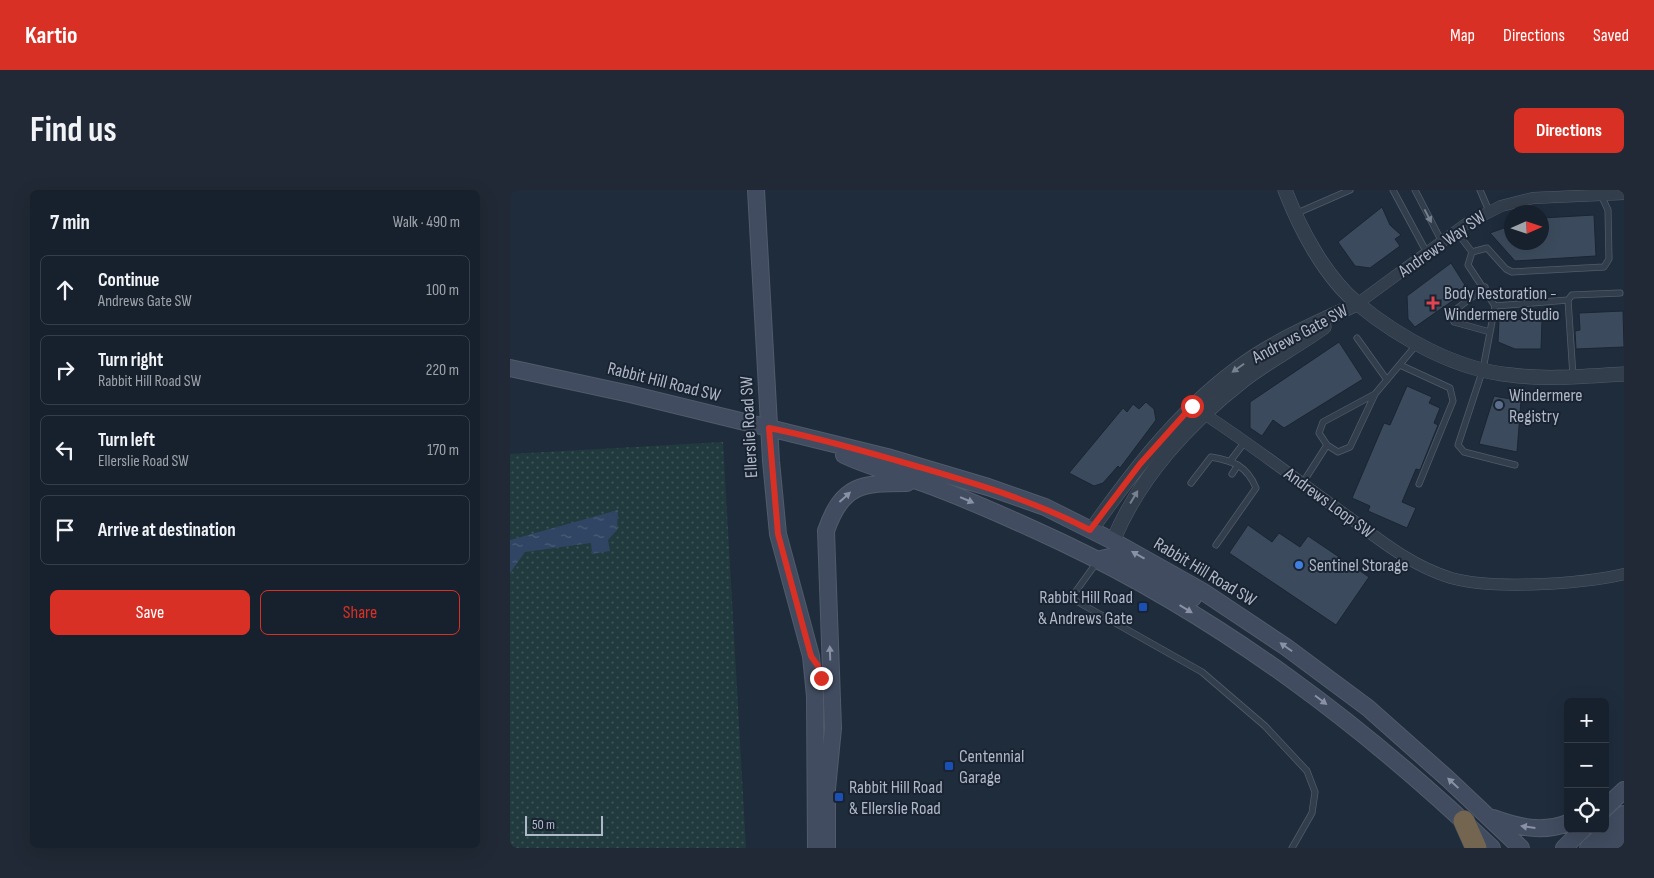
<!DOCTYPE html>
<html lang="en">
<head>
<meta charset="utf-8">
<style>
	body { margin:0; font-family:"Sofia Sans Condensed",sans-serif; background:#202935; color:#f1f3f6 }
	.controls { position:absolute; right:15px; bottom:15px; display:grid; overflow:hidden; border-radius:8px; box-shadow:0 5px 20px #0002 }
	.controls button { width:45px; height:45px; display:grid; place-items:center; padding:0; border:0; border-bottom:1px solid #363e49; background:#17212d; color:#f1f3f6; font:25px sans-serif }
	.compass { position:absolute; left:994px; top:15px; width:45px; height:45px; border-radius:50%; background:#17212d; box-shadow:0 5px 20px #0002; rotate:87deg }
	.scale { position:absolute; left:15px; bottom:12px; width:78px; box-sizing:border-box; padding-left:5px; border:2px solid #aeb8c8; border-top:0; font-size:14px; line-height:18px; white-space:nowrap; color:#aeb8c8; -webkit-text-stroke:4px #192331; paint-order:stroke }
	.stop { position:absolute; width:15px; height:15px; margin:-11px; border:4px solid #d93025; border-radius:50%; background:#fff }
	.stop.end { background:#d93025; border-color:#fff; box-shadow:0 1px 5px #0008 }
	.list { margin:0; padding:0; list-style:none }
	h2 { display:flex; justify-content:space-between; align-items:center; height:65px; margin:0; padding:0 20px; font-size:21px }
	h2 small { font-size:16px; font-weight:400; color:#9ea3aa }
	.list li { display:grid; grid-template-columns:32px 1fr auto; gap:15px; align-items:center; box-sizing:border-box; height:70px; margin:0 10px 10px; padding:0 10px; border:1px solid #363e49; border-radius:8px }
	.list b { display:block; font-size:19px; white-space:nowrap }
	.list p { margin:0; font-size:16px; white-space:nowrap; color:#9ea3aa }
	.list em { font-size:16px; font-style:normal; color:#9ea3aa }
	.actions { display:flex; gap:10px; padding:15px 20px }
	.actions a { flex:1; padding:11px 0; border:1px solid #d93025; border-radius:8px; text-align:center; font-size:18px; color:#d93025 }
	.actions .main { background:#d93025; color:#fff }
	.icon { flex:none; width:28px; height:28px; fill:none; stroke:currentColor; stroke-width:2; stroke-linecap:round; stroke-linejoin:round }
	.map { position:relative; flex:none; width:1114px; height:658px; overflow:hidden; border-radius:8px }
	header { display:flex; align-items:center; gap:30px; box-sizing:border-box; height:70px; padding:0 25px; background:#d93025; color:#fff }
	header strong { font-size:24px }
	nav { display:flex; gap:28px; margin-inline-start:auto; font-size:18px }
	.intro { display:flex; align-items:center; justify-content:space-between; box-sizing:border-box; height:120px; padding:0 30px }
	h1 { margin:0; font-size:35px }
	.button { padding:12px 22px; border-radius:8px; background:#d93025; color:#fff; font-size:18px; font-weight:700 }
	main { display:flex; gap:30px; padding:0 30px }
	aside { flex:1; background:#17212d; border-radius:8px; box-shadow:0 5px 20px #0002 }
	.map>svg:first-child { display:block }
</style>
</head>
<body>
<header>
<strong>Kartio</strong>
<nav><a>Map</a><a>Directions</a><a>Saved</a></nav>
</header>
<div class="intro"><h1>Find us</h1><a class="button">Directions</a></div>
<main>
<aside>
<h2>7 min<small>Walk · 490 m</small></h2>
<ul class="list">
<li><svg class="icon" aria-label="ahead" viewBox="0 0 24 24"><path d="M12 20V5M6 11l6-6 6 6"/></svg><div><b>Continue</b><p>Andrews Gate SW</p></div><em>100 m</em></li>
<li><svg class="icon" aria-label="right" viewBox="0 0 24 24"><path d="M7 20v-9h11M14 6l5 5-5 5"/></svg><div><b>Turn right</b><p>Rabbit Hill Road SW</p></div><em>220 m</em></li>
<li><svg class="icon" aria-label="left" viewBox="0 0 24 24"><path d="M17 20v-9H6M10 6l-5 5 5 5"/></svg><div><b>Turn left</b><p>Ellerslie Road SW</p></div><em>170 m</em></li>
<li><svg class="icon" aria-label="arrive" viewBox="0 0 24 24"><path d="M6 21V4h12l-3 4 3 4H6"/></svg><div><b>Arrive at destination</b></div></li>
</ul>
<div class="actions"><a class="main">Save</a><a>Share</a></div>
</aside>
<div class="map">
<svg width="1114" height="658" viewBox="0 0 1114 658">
	<defs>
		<pattern id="grass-dots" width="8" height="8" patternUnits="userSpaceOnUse" patternTransform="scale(1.25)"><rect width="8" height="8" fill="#213a3d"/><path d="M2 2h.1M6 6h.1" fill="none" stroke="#3f5458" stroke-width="1.8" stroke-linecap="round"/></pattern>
		<pattern id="water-ripples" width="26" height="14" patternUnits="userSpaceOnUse" patternTransform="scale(1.25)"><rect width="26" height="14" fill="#2f4563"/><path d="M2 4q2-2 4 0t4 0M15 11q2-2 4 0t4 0" fill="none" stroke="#4b5e78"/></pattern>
	</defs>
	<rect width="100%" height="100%" fill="#1f2c3c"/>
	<path fill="url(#grass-dots)" d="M213,252L236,658H0V264Z"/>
	<path fill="url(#water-ripples)" d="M108,320L107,340L98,350L100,361L82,364L81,353L15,362L0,383V350Z"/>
	<path fill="#3b4a5c" stroke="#1b2533" d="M872,17L880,35L891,45L885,49L890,56L860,78L845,76L828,52Z
		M1084,25L1086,66L1005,71L980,43L1002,35V52H1032V28Z
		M941,73L958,100L905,137L898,129L897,106Z
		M1113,121L1114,157L1066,159L1065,141L1070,140L1069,123Z
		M989,129L1032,130L1031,159H1005L988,152Z
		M829,152L853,189L774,238L763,230L752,246L740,238V212Z
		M897,196L922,207L919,213L930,218L924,233L928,235L910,280L906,279L892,312L906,318L897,338L858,321L860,316L842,308L874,233L880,235Z
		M984,206L1011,211L1007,262L969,254Z
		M636,212L644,219L646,230L610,278L608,276L593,293L584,296L559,283L613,218L617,222L623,214L629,219Z
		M738,335L762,352L769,343L790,357L798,346L859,387L826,435L719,363Z"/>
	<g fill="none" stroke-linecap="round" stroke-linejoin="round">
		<g stroke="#515b6a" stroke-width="7">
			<path id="service" d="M883,0L917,63
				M905,0L932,52
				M970,0L979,21
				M785,24L840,0
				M946,41L962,62L958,75L985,116L973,179L948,255L954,262L1005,275
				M962,62L977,58L996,79L1002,82L1094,77L1099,69L1098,20L1091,5
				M975,97L940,124L944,132L980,142
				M1058,110L1062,105L1110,103
				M985,116L1058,110L1063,186
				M847,148L877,190
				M890,175L940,198L943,211L909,294
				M817,255L809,243L813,232L865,204
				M721,270L734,253
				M722,284L728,275
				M681,293L701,267C724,271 737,276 746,298L706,355
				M792,294L817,255L828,262L840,257L865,204L907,154
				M587,372L561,408L692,482L755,536L797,581L805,602L802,623L782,658"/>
		</g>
		<g stroke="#515b6a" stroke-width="12">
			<path id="minor" d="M847,114L956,34L991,16L1023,8L1114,4
				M688,220C740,253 789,292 840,328C871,351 902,376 941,388C984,400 1070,394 1114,384"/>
		</g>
		<g stroke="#515b6a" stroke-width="15">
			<path id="tertiary" d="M775,0C790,39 815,87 848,114C889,148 947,180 1001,185C1038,190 1076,186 1114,184
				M581,340C623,281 668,222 726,179C763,151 806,133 847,114
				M603,351C629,287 680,232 734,190C760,170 788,156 814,137"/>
		</g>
		<g stroke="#515b6a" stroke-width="18">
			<path id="secondary" d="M246,0L261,271L268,344L301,466L305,506L306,658
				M0,178L120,204L377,267L478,297L535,317L603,351L692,401L776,457L858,518L938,589L1011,658
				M334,265C359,277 387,284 413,293C460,310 506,331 551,352C713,429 853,535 982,658
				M591,369L604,366L683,408
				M317,598V658
				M317,599L323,538L316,341C332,294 352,293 397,293
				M1095,618L1114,600
				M983,628C1008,637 1032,643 1058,633
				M1054,658L1073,639
				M1078,658L1114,624
				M1096,658L1114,643"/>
		</g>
		<g stroke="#3e4857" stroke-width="22">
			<path id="motorway" d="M954,631L966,658"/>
		</g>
		<use href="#service" stroke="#333e4c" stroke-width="5.5"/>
		<use href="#minor" stroke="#333e4c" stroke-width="11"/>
		<use href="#tertiary" stroke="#333e4c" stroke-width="14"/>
		<use href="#secondary" stroke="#414c60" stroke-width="16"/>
		<use href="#motorway" stroke="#73654f" stroke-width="21"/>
	</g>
	<defs><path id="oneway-solid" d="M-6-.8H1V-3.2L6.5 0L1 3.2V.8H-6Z" transform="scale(1.25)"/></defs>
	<g fill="#778190">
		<use href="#oneway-solid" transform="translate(918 26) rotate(62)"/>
		<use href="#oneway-solid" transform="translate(728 178) rotate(145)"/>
		<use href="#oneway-solid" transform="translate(624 307) rotate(-59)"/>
	</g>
	<g fill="#8892a4">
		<use href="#oneway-solid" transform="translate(335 307) rotate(-42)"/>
		<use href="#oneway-solid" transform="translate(457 310) rotate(23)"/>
		<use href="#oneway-solid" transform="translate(628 365) rotate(-151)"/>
		<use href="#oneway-solid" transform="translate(676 419) rotate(31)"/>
		<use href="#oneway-solid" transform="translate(776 457) rotate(-145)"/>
		<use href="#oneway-solid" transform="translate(320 463) rotate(-92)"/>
		<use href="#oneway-solid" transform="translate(811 510) rotate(37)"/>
		<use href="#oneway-solid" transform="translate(943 593) rotate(-137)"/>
		<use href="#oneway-solid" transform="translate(1018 637) rotate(-172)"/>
	</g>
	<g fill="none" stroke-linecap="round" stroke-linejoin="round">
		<path stroke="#d93025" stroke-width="6" d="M311,488L308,476L301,466L268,344L259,238C306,247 353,261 399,274C463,293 520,309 580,340L630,274L682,216"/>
	</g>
	<path fill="#e0444e" stroke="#192331" stroke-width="2" d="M920.5 105.5h5v5h5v5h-5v5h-5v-5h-5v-5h5z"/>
	<circle fill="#5c6f8a" stroke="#192331" stroke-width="2" cx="989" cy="215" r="5"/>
	<circle fill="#3f7fe0" stroke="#192331" stroke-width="2" cx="789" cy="375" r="5"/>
	<g fill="#1a4fb4" stroke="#192331" stroke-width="2">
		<rect x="628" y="412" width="10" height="10" rx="2.5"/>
		<rect x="434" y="571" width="10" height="10" rx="2.5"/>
		<rect x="324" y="602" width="10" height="10" rx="2.5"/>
	</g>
	<g text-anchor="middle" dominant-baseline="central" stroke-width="4" stroke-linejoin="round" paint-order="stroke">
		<g font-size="18" fill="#aeb8c8" stroke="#192331">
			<text transform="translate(932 54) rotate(-35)">Andrews Way SW</text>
			<text transform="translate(790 144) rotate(-28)">Andrews Gate SW</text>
			<text transform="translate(154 192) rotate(14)">Rabbit Hill Road SW</text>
			<text transform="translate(239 237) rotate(-93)">Ellerslie Road SW</text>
			<text transform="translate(819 313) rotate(36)">Andrews Loop SW</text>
			<text transform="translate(695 382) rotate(31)">Rabbit Hill Road SW</text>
		</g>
		<g font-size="18" fill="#aeb8c8" stroke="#192331" text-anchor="start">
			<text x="934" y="103">Body Restoration -<tspan x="934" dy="21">Windermere Studio</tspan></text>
			<text x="999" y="205">Windermere<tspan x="999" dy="21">Registry</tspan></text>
			<text x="799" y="375">Sentinel Storage</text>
			<text x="623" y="407" text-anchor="end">Rabbit Hill Road<tspan x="623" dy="21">&amp; Andrews Gate</tspan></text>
			<text x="449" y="566">Centennial<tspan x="449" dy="21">Garage</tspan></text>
			<text x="339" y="597">Rabbit Hill Road<tspan x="339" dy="21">&amp; Ellerslie Road</tspan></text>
		</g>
	</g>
</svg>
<div class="controls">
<button>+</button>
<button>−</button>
<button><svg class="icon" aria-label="locate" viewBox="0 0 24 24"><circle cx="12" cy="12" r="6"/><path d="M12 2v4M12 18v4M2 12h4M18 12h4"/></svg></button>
</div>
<svg class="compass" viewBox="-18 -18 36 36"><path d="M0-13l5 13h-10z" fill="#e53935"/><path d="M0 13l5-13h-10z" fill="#9ea3aa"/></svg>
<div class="scale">50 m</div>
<div class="stop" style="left:682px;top:216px"></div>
<div class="stop end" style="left:311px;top:488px"></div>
</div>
</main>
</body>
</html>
